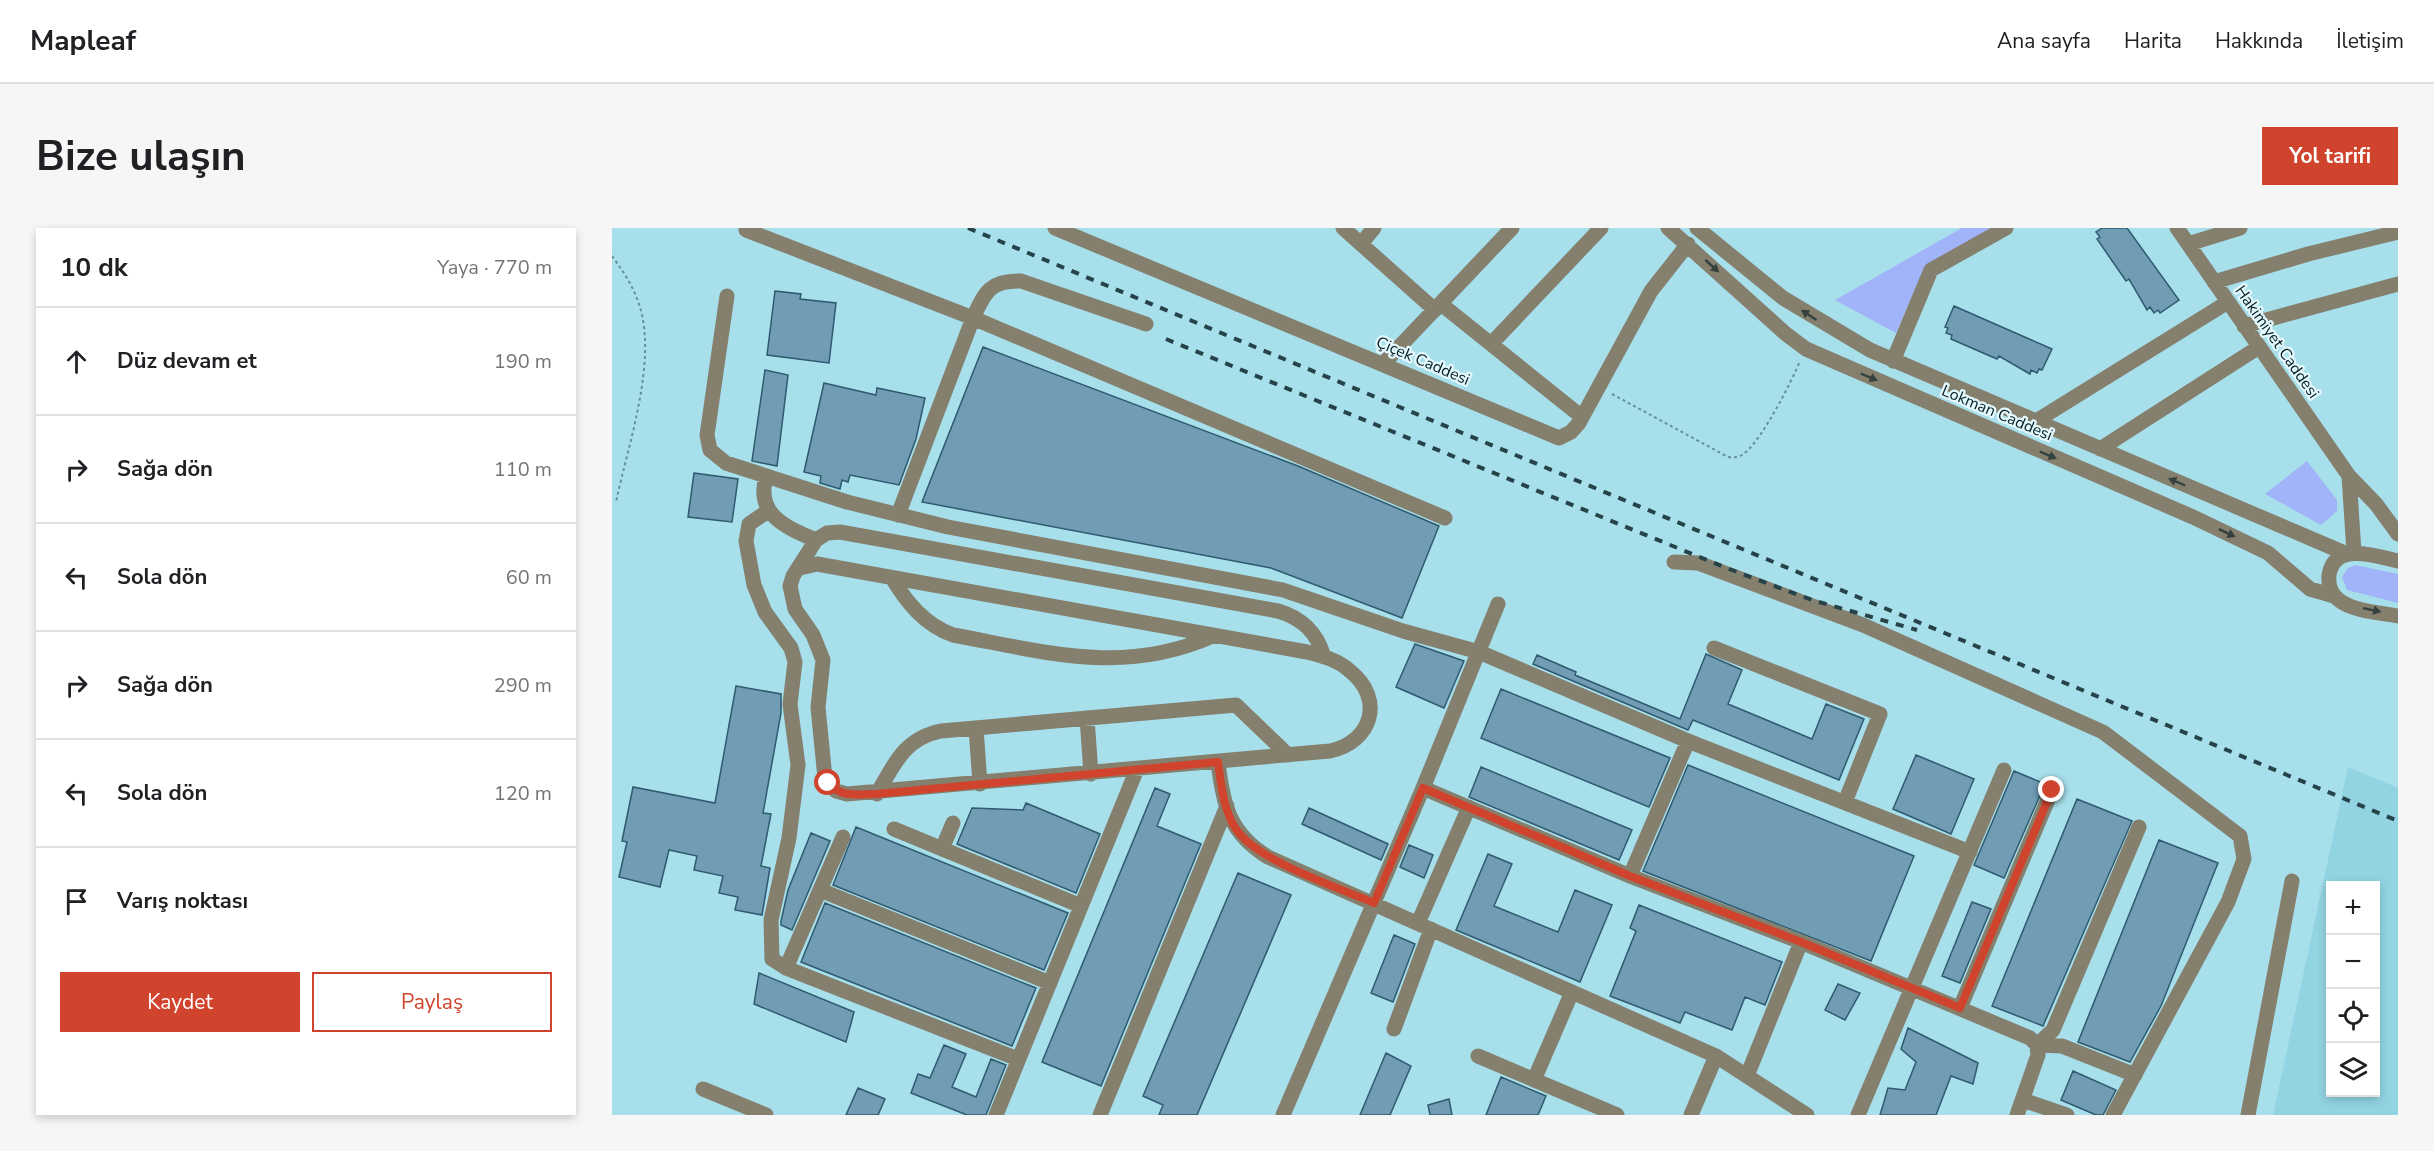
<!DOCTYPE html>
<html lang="tr">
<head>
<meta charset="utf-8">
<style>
	body { margin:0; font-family:"Nunito Sans",sans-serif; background:#f6f6f6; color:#202124 }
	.controls { position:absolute; right:18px; bottom:18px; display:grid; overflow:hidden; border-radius:0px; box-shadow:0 3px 9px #0003 }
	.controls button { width:54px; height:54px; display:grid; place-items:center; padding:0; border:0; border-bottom:2px solid #e0e0e0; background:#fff; color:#202124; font:30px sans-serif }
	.stop { position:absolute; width:18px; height:18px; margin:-14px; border:4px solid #d0442d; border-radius:50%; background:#fff }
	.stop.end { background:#d0442d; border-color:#fff; box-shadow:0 2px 6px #0008 }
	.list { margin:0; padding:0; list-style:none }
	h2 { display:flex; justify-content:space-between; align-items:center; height:78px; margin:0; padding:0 24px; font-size:26px }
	h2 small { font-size:20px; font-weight:400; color:#757577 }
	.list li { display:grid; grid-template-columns:39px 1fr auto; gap:18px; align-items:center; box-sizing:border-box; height:108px; padding:0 24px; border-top:2px solid #e0e0e0 }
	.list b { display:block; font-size:22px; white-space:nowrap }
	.list em { font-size:20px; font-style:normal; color:#757577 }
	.actions { display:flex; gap:12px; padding:18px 24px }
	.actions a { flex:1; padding:14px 0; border:2px solid #d0442d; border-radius:0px; text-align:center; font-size:21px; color:#d0442d }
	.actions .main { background:#d0442d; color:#fff }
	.icon { flex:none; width:33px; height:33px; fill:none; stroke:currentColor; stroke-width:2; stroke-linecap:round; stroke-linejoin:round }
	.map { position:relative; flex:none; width:1786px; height:887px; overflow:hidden; border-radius:0px }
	header { display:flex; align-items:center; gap:36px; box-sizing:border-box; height:84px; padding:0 30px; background:#fff; border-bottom:2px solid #e0e0e0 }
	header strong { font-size:28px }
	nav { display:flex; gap:33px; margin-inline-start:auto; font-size:21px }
	.intro { display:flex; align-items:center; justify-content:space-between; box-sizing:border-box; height:144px; padding:0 36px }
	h1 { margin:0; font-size:42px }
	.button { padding:15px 27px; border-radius:0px; background:#d0442d; color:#fff; font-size:21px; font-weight:700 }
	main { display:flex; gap:36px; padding:0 36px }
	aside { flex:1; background:#fff; border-radius:0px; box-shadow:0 3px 9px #0003 }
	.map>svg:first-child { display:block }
</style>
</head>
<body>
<header>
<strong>Mapleaf</strong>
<nav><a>Ana sayfa</a><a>Harita</a><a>Hakkında</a><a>İletişim</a></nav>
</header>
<div class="intro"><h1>Bize ulaşın</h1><a class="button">Yol tarifi</a></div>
<main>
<aside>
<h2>10 dk<small>Yaya · 770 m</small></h2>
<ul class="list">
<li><svg class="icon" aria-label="ahead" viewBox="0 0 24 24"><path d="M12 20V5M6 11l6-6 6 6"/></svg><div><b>Düz devam et</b></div><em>190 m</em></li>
<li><svg class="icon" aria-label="right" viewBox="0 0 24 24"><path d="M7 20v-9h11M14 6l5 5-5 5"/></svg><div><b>Sağa dön</b></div><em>110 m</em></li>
<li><svg class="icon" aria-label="left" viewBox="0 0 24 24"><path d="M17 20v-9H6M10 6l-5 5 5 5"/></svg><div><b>Sola dön</b></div><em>60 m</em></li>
<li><svg class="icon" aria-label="right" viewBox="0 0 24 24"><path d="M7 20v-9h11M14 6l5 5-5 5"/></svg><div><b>Sağa dön</b></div><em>290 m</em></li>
<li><svg class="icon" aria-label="left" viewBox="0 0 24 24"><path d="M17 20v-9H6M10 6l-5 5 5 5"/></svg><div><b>Sola dön</b></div><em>120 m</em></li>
<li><svg class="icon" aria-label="arrive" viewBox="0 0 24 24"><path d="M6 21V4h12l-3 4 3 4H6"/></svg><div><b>Varış noktası</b></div></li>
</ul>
<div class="actions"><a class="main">Kaydet</a><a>Paylaş</a></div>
</aside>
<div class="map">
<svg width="1786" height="887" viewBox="0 0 1786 887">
	<rect width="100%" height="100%" fill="#a7dfeb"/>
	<path fill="#92d4e2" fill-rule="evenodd" d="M1736,539L1786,560V887H1661ZM1718,658H1764V864H1718Z"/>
	<path fill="#a1b4f9" d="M1350,0H1380L1313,38L1284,105L1223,72Z
		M1695,233L1725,272V283L1709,297L1653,266Z
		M1743,337L1786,346V375L1735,362L1730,349L1736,340Z"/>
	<path fill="#709cb4" stroke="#2f5a6f" stroke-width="1.5" d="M1490,0H1515L1567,72L1548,85L1546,82L1542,85L1538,79L1535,82L1517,51L1514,53L1485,11L1488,9L1484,4Z
		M163,63L189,66L188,71L224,75L217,135L155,127Z
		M1342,78L1440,121L1430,142L1427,141L1425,145L1419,142L1418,146L1387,128L1385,131L1339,111L1340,107L1334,105L1336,100L1333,99Z
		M371,119L686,238L827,298L790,390L659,340L310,274Z
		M153,142L176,147L165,238L140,233Z
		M212,155L264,167L265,160L313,170L304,211L287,257L238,247L236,254L230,252L228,261L208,255L209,248L192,244Z
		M82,245L126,251L120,294L76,289Z
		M803,416L852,433L832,480L784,459Z
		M1094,426L1130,442L1116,476L1200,511L1214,476L1252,491L1227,552L1081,492L1076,502L921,436L925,427L964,444L963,447L1068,491Z
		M124,458L169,466V485L151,585L159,586L149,638L158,640L150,687L123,682L126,669L107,665L111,648L82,642L85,628L57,622L48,659L7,649L15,614L10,613L21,559L103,575Z
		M889,461L1058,530L1037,579L869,510Z
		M1304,527L1362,551L1339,606L1281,581Z
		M1076,537L1302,628L1259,733L1031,643Z
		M869,539L1020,602L1007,632L857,569Z
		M1402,543L1433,556L1392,650L1362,637Z
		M543,560L558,566L545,598L589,616L489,858L430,834Z
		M1465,571L1520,593L1431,798L1380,778Z
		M414,575L488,606L464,665L345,616L360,580L411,582Z
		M697,580L776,616L769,632L690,596Z
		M244,599L456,685L432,742L221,657Z
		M199,605L218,613L180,702L169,697V693L176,662Z
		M1547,612L1606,635L1549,778L1518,834L1466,814Z
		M797,617L821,627L812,650L788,639Z
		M876,626L900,636L882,678L946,704L963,662L1000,677L968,754L844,702Z
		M626,645L679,667L585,887H547L551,877L531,868Z
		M1360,674L1379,681L1348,755L1330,748Z
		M213,675L424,760L400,818L189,734Z
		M1027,677L1170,734L1153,777L1133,769L1120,802L1073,784L1068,795L998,768L1024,703L1018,700Z
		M782,707L803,716L781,774L759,765Z
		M147,745L242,784L234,814L142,776Z
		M1226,756L1248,765L1233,792L1213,782Z
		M1296,800L1366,835L1361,856L1339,848L1324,887H1268L1276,860L1293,862L1304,834L1289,821Z
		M332,817L354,826L340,859L364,869L379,831L394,837L374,887H355L299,865L306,846L318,850Z
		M774,825L799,838L778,887H748Z
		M1461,843L1504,862L1491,887H1484L1449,872Z
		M889,849L934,868L926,887H874Z
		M246,860L273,871L266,887H234Z
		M837,871L840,887H818L816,877Z"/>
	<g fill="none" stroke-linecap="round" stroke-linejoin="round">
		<path stroke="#669099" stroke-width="2" stroke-dasharray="3 3" stroke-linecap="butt" d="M0,28C11,43 21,58 27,76C46,132 16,217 4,274
			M1000,166L1116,229C1123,230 1129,229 1134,224C1151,209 1179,155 1188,133"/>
		<path stroke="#857f6e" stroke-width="15" d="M443,0L947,210L959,204L967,195L1039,63L1076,16
			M731,0L823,82
			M1056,0L1174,106L1194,121L1581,289L1656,325L1698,361L1722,368
			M1085,0L1171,70L1258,122L1735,326
			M1565,0L1737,248L1764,276L1786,306
			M134,2L361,90L833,290
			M749,16L762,0
			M1576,16L1628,0
			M1602,54L1696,26L1786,4
			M115,68L95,207L98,222L114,235L235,274L336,299L671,362L791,403L867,424L1076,513L1358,624
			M829,76L970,189
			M1632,98L1786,56
			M879,116L989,0
			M1281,133L1319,42L1394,0
			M771,136L900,0
			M1424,193L1616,74
			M1488,221L1647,119
			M1737,248L1742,324
			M154,249C143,287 175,300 204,312
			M156,283L137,296L134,313L142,357L153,384L179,420L183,434L178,476L186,537L177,610L159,692L160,731L174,740L406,831
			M286,287L361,90C373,64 378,52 409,53L534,96
			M1786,333C1764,328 1723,313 1717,347C1716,356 1719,366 1727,372C1740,383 1770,385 1786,388
			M1062,334L1086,335L1251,397L1491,504L1628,608L1632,631L1616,674L1501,887
			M188,340L205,336L695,424C711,428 726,432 738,443C773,471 760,514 718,523L235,566L224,563L213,550L206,479L211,432L201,407L183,381L178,358L181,348L204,312L215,305L228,304L666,383C690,390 705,404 712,429
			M280,350C295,375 313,397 341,407C435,424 510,448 601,408
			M1102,420L1268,486L1233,574
			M475,490L479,546
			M364,500L368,556
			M606,534C611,577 617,605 656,629L1104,828L1195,887
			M811,560L1018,648L1189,714L1418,810L1425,817L1426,827L1405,887
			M265,566C282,536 293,510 329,503L624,477L676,527
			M282,601L469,678
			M330,621L341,595
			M1018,648L1076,513
			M208,662L438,755
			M806,695L857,579
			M174,740L231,609
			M1348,780L1440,562
			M782,801L819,701
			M1425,817L1441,802L1527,599
			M1425,817L1450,818L1523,847
			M866,828L1005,887
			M1135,848L1189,714
			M922,852L960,764
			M91,861L154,887
			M1411,872L1455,887
			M384,887L525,541
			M488,887L615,578
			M671,887L811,560L886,376
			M1079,887L1104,828
			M1246,887L1392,542
			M1636,887L1680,653"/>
		<path stroke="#264349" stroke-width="4" stroke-dasharray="8 8" stroke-linecap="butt" d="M356,0L1786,593
			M554,111L1117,341L1200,372L1305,402"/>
	</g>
	<defs><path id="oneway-solid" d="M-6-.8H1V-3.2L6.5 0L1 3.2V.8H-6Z" transform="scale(1.5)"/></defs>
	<g fill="#34413d">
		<use href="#oneway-solid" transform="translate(1100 38) rotate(42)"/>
		<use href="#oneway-solid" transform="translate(1197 87) rotate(-147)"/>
		<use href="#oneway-solid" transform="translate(1257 149) rotate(23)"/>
		<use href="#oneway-solid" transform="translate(1436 227) rotate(23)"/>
		<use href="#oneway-solid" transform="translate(1565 254) rotate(-157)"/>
		<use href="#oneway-solid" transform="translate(1615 305) rotate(25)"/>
		<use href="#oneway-solid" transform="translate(1760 382) rotate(12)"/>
	</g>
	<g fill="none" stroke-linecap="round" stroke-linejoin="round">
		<path stroke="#d0442d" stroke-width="8" d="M216,555C228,570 247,566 264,566L606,534C609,555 611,582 624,601C645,633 725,659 762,675L811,560L1018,648L1189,714L1348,780L1440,562"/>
	</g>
	<g text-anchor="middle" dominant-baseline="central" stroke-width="4.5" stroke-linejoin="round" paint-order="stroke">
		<g font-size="16" fill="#081f23" stroke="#e4f9fe">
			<text transform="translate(1665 114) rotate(55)">Hakimiyet Caddesi</text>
			<text transform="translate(811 133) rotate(23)">Çiçek Caddesi</text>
			<text transform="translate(1385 185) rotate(23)">Lokman Caddesi</text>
		</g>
	</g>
</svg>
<div class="controls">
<button>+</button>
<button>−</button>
<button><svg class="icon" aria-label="locate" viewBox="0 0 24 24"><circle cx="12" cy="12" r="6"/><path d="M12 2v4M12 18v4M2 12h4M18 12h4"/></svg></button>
<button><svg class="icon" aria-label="layers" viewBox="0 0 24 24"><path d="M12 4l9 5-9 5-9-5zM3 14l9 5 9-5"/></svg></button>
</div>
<div class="stop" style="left:216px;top:555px"></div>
<div class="stop end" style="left:1440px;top:562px"></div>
</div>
</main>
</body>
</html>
